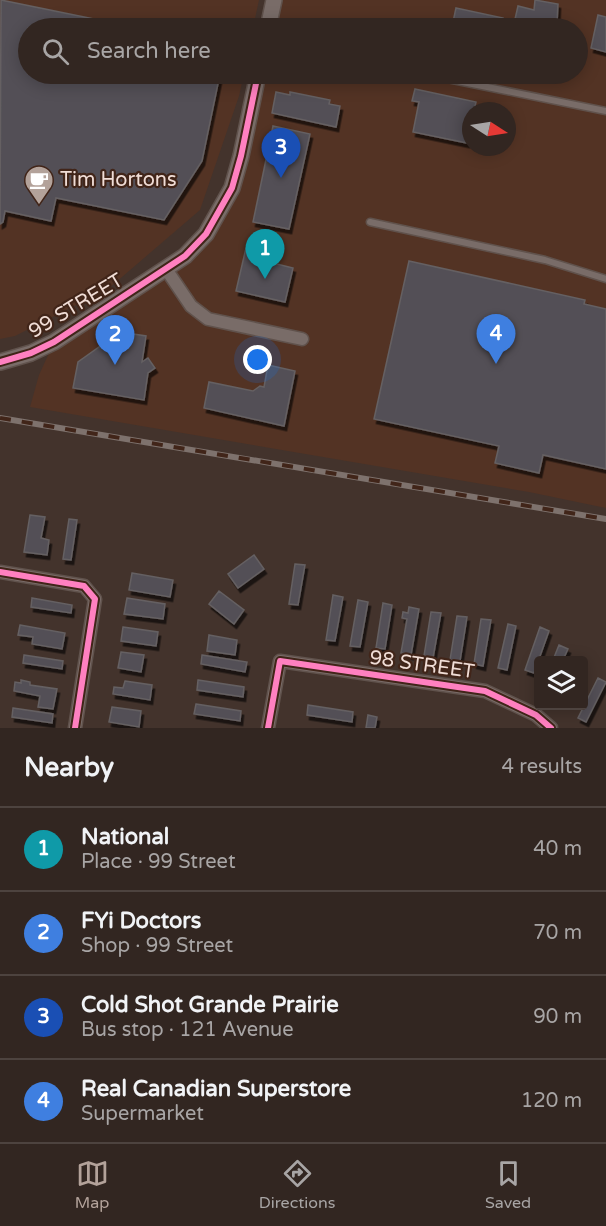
<!DOCTYPE html>
<html lang="en">
<head>
<meta charset="utf-8">
<style>
	body { margin:0; font-family:"Varela Round",sans-serif; background:#3d322e; color:#f1f3f6 }
	.controls { position:absolute; right:18px; bottom:18px; display:grid; overflow:hidden; border-radius:6px; box-shadow:0 3px 15px #0003 }
	.controls button { width:54px; height:54px; display:grid; place-items:center; padding:0; border:0; border-bottom:2px solid #4d433f; background:#322621; color:#f1f3f6; font:30px sans-serif }
	.compass { position:absolute; left:462px; top:102px; width:54px; height:54px; border-radius:50%; background:#322621; box-shadow:0 3px 15px #0003; rotate:102deg }
	.you { position:absolute; left:258px; top:360px; width:21px; height:21px; margin:-15px; border:4px solid #fff; border-radius:50%; background:#1a73e8; box-shadow:0 0 0 9px #1a73e833 }
	.badge { display:grid; place-items:center; width:39px; height:39px; border-radius:50%; background:#b3a29a; color:#fff; font-size:20px; font-weight:700 }
	.pin { position:absolute; translate:-50% -50px; filter:drop-shadow(0 2px 3px #0008) }
	.pin::after { content:''; position:absolute; top:32px; width:21px; height:18px; background:inherit; clip-path:polygon(0 0,100% 0,50% 100%) }
	.list { margin:0; padding:0; list-style:none }
	h2 { display:flex; justify-content:space-between; align-items:center; height:78px; margin:0; padding:0 24px; font-size:26px }
	h2 small { font-size:20px; font-weight:400; color:#a8a5a5 }
	.list li { display:grid; grid-template-columns:39px 1fr auto; gap:18px; align-items:center; box-sizing:border-box; height:84px; padding:0 24px; border-top:2px solid #4d433f }
	.list b { display:block; font-size:22px; white-space:nowrap }
	.list p { margin:0; font-size:20px; white-space:nowrap; color:#a8a5a5 }
	.list em { font-size:20px; font-style:normal; color:#a8a5a5 }
	.icon { flex:none; width:33px; height:33px; fill:none; stroke:currentColor; stroke-width:2; stroke-linecap:round; stroke-linejoin:round }
	.map { position:relative; flex:none; width:606px; height:728px; overflow:hidden }
	.search { position:absolute; background:#322621; box-shadow:0 3px 15px #0003; left:18px; right:18px; top:18px; height:66px; display:flex; align-items:center; gap:15px; box-sizing:border-box; padding:0 21px; border-radius:33px; color:#a8a5a5; font-size:22px }
	.sheet { height:414px; background:#322621 }
	nav { display:flex; justify-content:space-around; align-items:center; box-sizing:border-box; height:84px; border-top:2px solid #4d433f; background:#322621; font-size:16px; color:#a8a5a5 }
	nav a { display:grid; justify-items:center; gap:3px }
	nav .on { color:#b3a29a }
	.map>svg:first-child { display:block }
</style>
</head>
<body>
<div class="map">
<svg width="606" height="728" viewBox="0 0 606 728">
	<defs>
		<filter id="shadow"><feDropShadow dx="2.5" dy="4.5" stdDeviation="0" flood-color="#0009"/></filter>
	</defs>
	<rect width="100%" height="100%" fill="#43332c"/>
	<path fill="#533324" fill-rule="evenodd" d="M0,0H259L253,28H28V74H244L239,96L200,210L108,289L15,336L0,339Z
		M274,0H606V508L529,492L30,407L39,375L54,342L166,269L219,213L258,74H578V28H268ZM471,111H507V147H471Z"/>
	<path fill="#535057" stroke="#656062" stroke-width="1.5" filter="url(#shadow)" d="M1,0L138,28H28V74H220L202,161L164,220L56,198L51,221L5,211L3,222L0,224Z
		M535,0L558,4L557,23H554L553,28H513L518,6L534,10Z
		M456,8L503,18L500,28H444L446,20L453,22Z
		M598,15L606,17V52L591,48Z
		M415,89L476,102L474,111H471V125L467,143L413,132L419,102L412,101Z
		M276,92L290,95V92L330,100L329,104L340,106L336,127L272,113Z
		M273,126L310,134L289,229L253,222Z
		M246,248L263,251L261,260L293,268L285,302L236,291Z
		M409,261L585,300L584,304L606,309V469L543,455L539,473L495,463L499,446L374,419Z
		M120,332L146,336L142,362L148,358L155,368L148,373L144,400L73,388L78,362Z
		M268,365L295,371L284,426L204,408L209,382L253,391L260,386L264,387Z
		M30,515L45,517L41,538L49,540L47,555L24,552Z
		M69,519L77,520L71,560L63,559Z
		M254,555L264,569L238,588L228,574Z
		M295,564L305,565L298,605L289,604Z
		M132,573L173,580L170,597L129,590Z
		M219,591L244,610L234,624L209,604Z
		M333,595L343,597L335,641L326,640Z
		M32,598L72,605L71,613L31,607Z
		M127,598L165,604L163,619L124,614Z
		M358,600L368,602L360,647L350,646Z
		M383,603L392,605L385,649L376,648Z
		M409,607L419,609L411,655L401,653L407,619L402,618L403,612L408,613Z
		M431,612L441,613L433,658L424,656Z
		M457,616L467,617L460,661L450,660Z
		M481,619L491,620L483,666L474,664Z
		M508,624L516,626L507,670L498,668Z
		M20,625L65,633L62,649L32,644L33,637L18,635Z
		M123,627L158,632L156,646L121,641Z
		M540,627L549,631L534,673L525,670Z
		M209,635L237,640L235,655L207,651Z
		M559,645L568,649L563,660H553Z
		M121,652L144,655L141,672L118,668Z
		M24,655L63,661L62,669L23,663Z
		M202,655L247,662L245,672L201,664Z
		M598,678L606,682L586,722L578,718Z
		M21,680L30,682V685L57,689L53,709L38,707L40,696L14,691L15,682L21,683Z
		M198,680L244,687L243,697L197,690Z
		M125,681L152,685L150,700L113,694L114,687L123,688Z
		M196,704L241,711L240,721L194,714Z
		M308,705L353,712L352,722L307,715Z
		M112,707L141,711L139,727L109,722Z
		M13,708L53,714L52,723L12,717Z
		M368,715L377,717L375,728H366Z"/>
	<g fill="none" stroke-linecap="round" stroke-linejoin="round">
		<g stroke="#60524c" stroke-width="9">
			<path id="service" d="M423,74L606,111
				M370,222L545,260L606,279"/>
		</g>
		<g stroke="#60524c" stroke-width="15">
			<path id="minor" d="M166,269L191,306L208,319L302,339
				M0,572L84,586L95,599L75,728
				M268,728L280,661L485,691L536,715L551,728"/>
		</g>
		<g stroke="#60524c" stroke-width="18">
			<path id="tertiary" d="M268,28L274,0
				M0,362L31,353L54,342L185,256L206,234L232,188L241,156L258,74"/>
		</g>
		<use href="#service" stroke="#796c68" stroke-width="6"/>
		<use href="#minor" stroke="#796c68" stroke-width="12"/>
		<use href="#tertiary" stroke="#796c68" stroke-width="15"/>
		<g stroke="#7e726d" stroke-width="6">
			<path id="rail" d="M0,418L606,519"/>
		</g>
		<use href="#rail" stroke="#412519" stroke-width="4" stroke-dasharray="11" stroke-linecap="butt"/>
		<g stroke="#412519" stroke-width="10">
			<path id="cycleway" d="M0,362L31,353L54,342L185,256L206,234L232,188L241,156L258,74
				M0,572L84,586L95,599L75,728
				M268,728L280,661L485,691L536,715L551,728"/>
		</g>
		<use href="#cycleway" stroke="#ff80c0" stroke-width="6"/>
	</g>
	<defs>
		<g id="cafe-pin" transform="scale(1.5)"><path d="M0 17L-7.5 6A9.5 9.5 0 1 1 7.5 6Z" fill="#b3a29a" stroke="#412519"/><path d="M-5.5-4.5H6V0H3Q3 3.5 0 3.5H-2.5Q-5.5 3.5-5.5 0ZM3-3.2v2h1.7v-2ZM-6 4.5H4V6H-6Z" fill="#fff"/></g>
	</defs>
	<g fill-rule="evenodd">
		<use href="#cafe-pin" x="39" y="180"/>
	</g>
	<g text-anchor="middle" dominant-baseline="central" stroke-width="4.5" stroke-linejoin="round" paint-order="stroke">
		<g font-size="20" fill="#f0ddd6" stroke="#412519" text-anchor="start">
			<text x="60" y="180">Tim Hortons</text>
		</g>
		<g font-size="20" fill="#f0ddd6" stroke="#412519">
			<text transform="translate(76 306) rotate(-31)">99 STREET</text>
			<text transform="translate(422 665) rotate(8)">98 STREET</text>
		</g>
	</g>
</svg>
<div class="controls">
<button><svg class="icon" aria-label="layers" viewBox="0 0 24 24"><path d="M12 4l9 5-9 5-9-5zM3 14l9 5 9-5"/></svg></button>
</div>
<svg class="compass" viewBox="-18 -18 36 36"><path d="M0-13l5 13h-10z" fill="#e53935"/><path d="M0 13l5-13h-10z" fill="#a8a5a5"/></svg>
<div class="you"></div>
<div class="pin badge" style="left:265px;top:279px;background:#0f9aa8">1</div>
<div class="pin badge" style="left:115px;top:365px;background:#3f7fe0">2</div>
<div class="pin badge" style="left:281px;top:178px;background:#1a4fb4">3</div>
<div class="pin badge" style="left:496px;top:364px;background:#3f7fe0">4</div>
<div class="search"><svg class="icon" aria-label="search" viewBox="0 0 24 24"><circle cx="10" cy="10" r="6"/><path d="M15 15l6 6"/></svg>Search here</div>
</div>
<section class="sheet">
<h2>Nearby<small>4 results</small></h2>
<ul class="list">
<li><span class="badge" style="background:#0f9aa8">1</span><div><b>National</b><p>Place · 99 Street</p></div><em>40 m</em></li>
<li><span class="badge" style="background:#3f7fe0">2</span><div><b>FYi Doctors</b><p>Shop · 99 Street</p></div><em>70 m</em></li>
<li><span class="badge" style="background:#1a4fb4">3</span><div><b>Cold Shot Grande Prairie</b><p>Bus stop · 121 Avenue</p></div><em>90 m</em></li>
<li><span class="badge" style="background:#3f7fe0">4</span><div><b>Real Canadian Superstore</b><p>Supermarket</p></div><em>120 m</em></li>
</ul>
</section>
<nav>
<a class="on"><svg class="icon" aria-label="map" viewBox="0 0 24 24"><path d="M3 6l6-2 6 2 6-2v14l-6 2-6-2-6 2zM9 4v14M15 6v14"/></svg>Map</a>
<a><svg class="icon" aria-label="directions" viewBox="0 0 24 24"><path d="M12 3l9 9-9 9-9-9zM9 14v-3h6M13 9l2 2-2 2"/></svg>Directions</a>
<a><svg class="icon" aria-label="saved" viewBox="0 0 24 24"><path d="M7 4h10v16l-5-4-5 4z"/></svg>Saved</a>
</nav>
</body>
</html>
